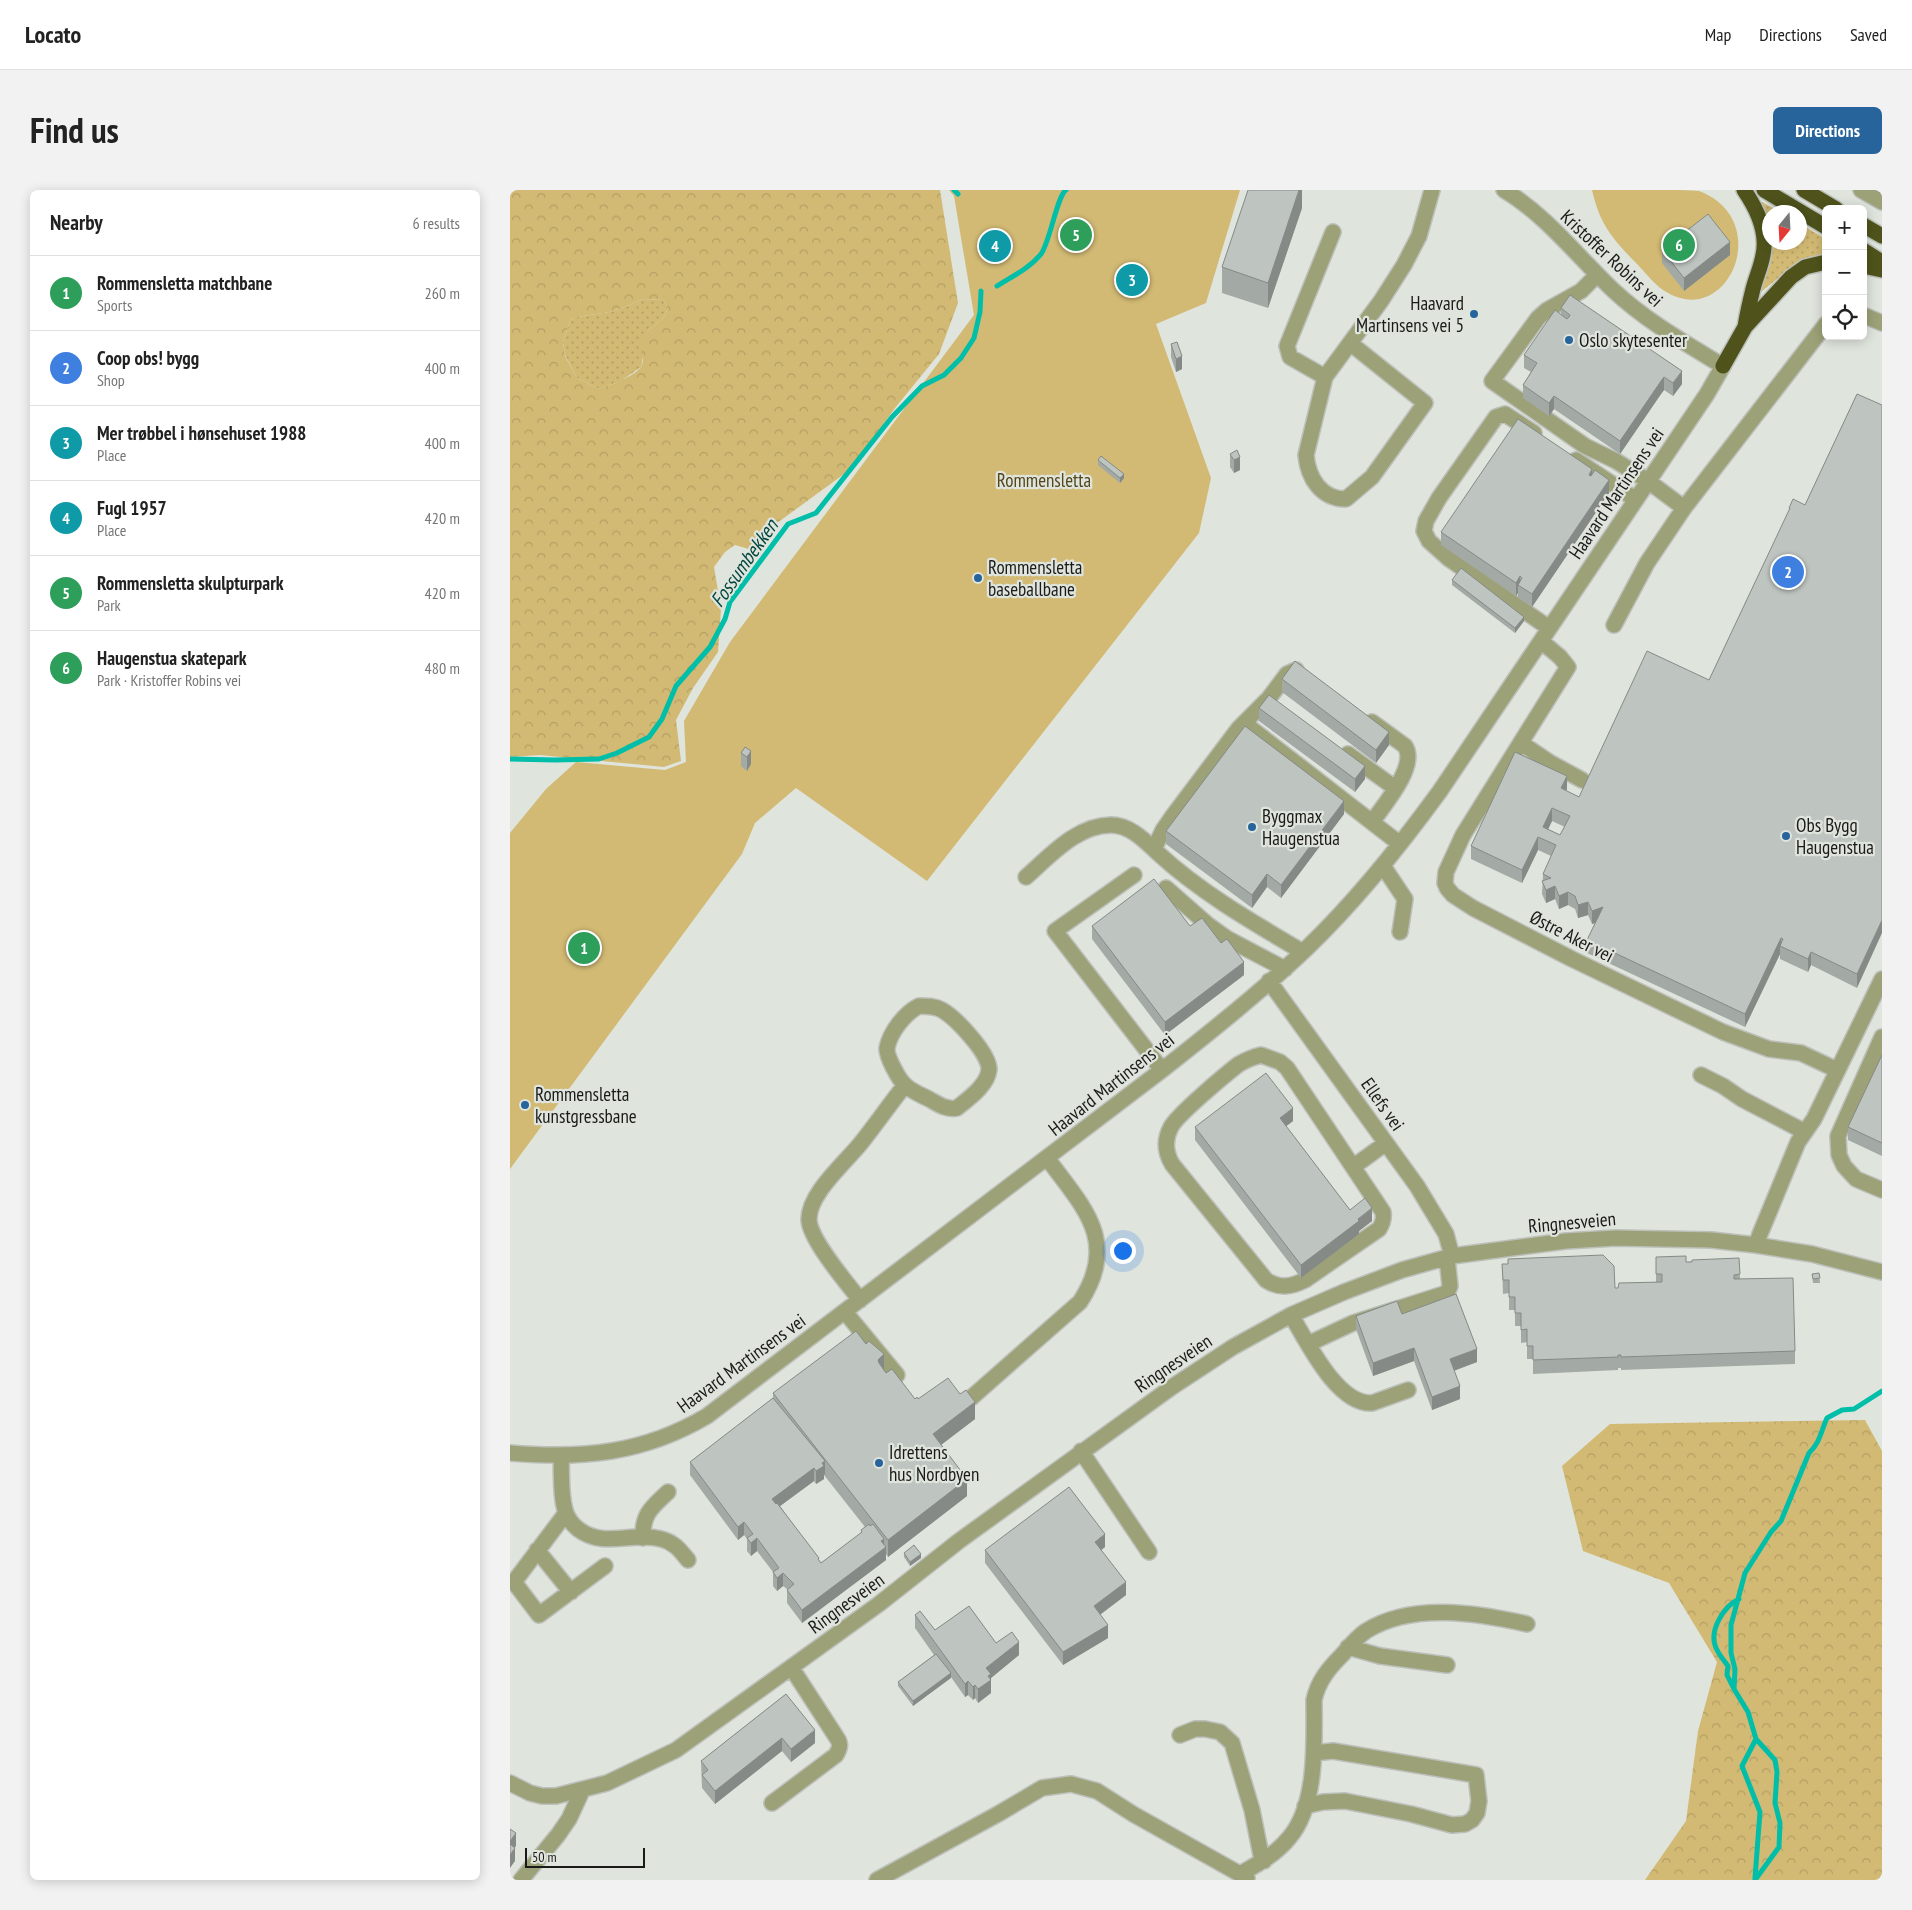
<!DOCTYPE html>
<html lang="en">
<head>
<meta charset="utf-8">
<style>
	body { margin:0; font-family:"PT Sans Narrow",sans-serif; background:#f2f2f2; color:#222 }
	.controls { position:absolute; right:15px; top:15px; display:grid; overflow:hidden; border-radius:8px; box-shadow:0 2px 12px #0003 }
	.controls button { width:45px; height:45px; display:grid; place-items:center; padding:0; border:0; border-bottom:1px solid #e0e0e0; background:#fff; color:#222; font:25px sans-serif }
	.compass { position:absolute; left:1252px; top:15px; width:45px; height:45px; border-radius:50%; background:#fff; box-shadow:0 2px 12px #0003; rotate:198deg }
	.scale { position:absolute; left:15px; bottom:12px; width:120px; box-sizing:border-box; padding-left:5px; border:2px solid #1a1b19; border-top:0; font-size:14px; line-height:18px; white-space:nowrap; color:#1a1b19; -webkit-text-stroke:4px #dfe4dd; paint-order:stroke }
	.you { position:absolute; left:612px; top:1060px; width:18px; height:18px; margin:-12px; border:4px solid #fff; border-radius:50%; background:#1a73e8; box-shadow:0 0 0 8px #1a73e833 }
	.badge { display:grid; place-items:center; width:32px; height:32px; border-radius:50%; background:#27649b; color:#fff; font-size:16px; font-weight:700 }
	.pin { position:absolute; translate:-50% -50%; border:2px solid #fff; box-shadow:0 1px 5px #0006 }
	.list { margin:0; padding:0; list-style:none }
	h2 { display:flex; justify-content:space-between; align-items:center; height:65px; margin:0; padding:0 20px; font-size:21px }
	h2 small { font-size:16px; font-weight:400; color:#767676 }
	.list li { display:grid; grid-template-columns:32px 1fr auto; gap:15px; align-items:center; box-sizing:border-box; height:75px; padding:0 20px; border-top:1px solid #e0e0e0 }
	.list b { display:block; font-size:19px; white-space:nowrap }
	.list p { margin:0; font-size:16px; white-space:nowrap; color:#767676 }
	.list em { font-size:16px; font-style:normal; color:#767676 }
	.icon { flex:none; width:28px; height:28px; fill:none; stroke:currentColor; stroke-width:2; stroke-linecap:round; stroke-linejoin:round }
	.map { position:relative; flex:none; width:1372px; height:1690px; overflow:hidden; border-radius:8px }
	header { display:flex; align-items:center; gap:30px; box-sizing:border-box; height:70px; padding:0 25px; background:#fff; border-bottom:1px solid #e0e0e0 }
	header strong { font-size:24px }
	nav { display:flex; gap:28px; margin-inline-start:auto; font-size:18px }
	.intro { display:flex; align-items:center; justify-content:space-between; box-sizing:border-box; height:120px; padding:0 30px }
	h1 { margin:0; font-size:35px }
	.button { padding:12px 22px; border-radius:8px; background:#27649b; color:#fff; font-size:18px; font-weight:700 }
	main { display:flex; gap:30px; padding:0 30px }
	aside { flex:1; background:#fff; border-radius:8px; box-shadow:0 2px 12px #0003 }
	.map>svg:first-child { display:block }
</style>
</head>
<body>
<header>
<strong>Locato</strong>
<nav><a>Map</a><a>Directions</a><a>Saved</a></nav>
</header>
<div class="intro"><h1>Find us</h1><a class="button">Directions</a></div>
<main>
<aside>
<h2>Nearby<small>6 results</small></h2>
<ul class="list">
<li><span class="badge" style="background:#2e9e5b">1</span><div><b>Rommensletta matchbane</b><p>Sports</p></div><em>260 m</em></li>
<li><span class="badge" style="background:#3f7fe0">2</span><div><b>Coop obs! bygg</b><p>Shop</p></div><em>400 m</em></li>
<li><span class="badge" style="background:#0f9aa8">3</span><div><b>Mer trøbbel i hønsehuset 1988</b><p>Place</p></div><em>400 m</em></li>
<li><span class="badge" style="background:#0f9aa8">4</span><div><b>Fugl 1957</b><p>Place</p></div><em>420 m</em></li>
<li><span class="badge" style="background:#2e9e5b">5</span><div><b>Rommensletta skulpturpark</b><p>Park</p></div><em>420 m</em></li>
<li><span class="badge" style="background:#2e9e5b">6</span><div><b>Haugenstua skatepark</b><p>Park · Kristoffer Robins vei</p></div><em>480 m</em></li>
</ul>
</aside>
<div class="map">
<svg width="1372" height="1690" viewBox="0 0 1372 1690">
	<defs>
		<pattern id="grass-dots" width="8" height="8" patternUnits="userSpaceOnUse" patternTransform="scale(1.25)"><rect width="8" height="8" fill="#d2ba74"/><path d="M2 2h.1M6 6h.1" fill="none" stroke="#b49f64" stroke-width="1.8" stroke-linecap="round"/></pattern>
		<pattern id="forest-crowns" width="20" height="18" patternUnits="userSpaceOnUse" patternTransform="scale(1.25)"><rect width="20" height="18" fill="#d2ba74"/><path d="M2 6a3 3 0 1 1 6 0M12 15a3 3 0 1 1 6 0" fill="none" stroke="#b49f64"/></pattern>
	</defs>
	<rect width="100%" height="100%" fill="#dfe4dd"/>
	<path fill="url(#grass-dots)" d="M1252,12L1270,22H1260L1259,39L1250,13Z
		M1290,34L1316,49V63L1296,68L1288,72L1251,102L1249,100L1261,53L1290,52Z
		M133,109L153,110L158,117L155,126L138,141L131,177L111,191L89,199L67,188L55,165L53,152L60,130C73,124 89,125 103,121C113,118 123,113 133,109Z"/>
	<path fill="url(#forest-crowns)" fill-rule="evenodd" d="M0,0H430L448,113L429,164L385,218L341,279L267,333L260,350L249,362L225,355L215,362L204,377L211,419L208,462L183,498L166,530L171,571L154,577L30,565L0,567ZM133,109L153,110L158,117L155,126L138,141L130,153C132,161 135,170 131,177C123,187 101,195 89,199L67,188L55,166L53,152L60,130C73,124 89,125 103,121C113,118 123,113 133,109Z
		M1355,1230L1372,1261V1690H1135L1176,1631L1188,1541L1207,1472L1159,1393L1073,1361L1052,1276L1100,1234Z"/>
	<path fill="#d2ba74" d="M439,0H730L696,113L646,134L701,288L689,343L417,691L286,598L245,633L232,664L0,979V643L36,599L66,572L155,580L176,572L174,531L220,452L464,125L444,6Z
		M1082,0C1109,0 1135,0 1162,0C1170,0 1181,0 1189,1C1266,30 1217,143 1153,100C1143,93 1135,82 1126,73C1102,48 1090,35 1082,0Z"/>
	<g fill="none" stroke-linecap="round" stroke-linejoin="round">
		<path stroke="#01bea9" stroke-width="5" d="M444,0L448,4
			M487,96C501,87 520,78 531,64C540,52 547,6 556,0
			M0,569L45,570L89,569L107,563L139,547L152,529L166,496L200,457L215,429L220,412L278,334L306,323L382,227L412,196L434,185L451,168L464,148L470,122L471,101
			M1224,1499L1217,1485L1218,1476C1214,1470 1207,1463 1205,1455C1200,1439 1214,1416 1229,1409
			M1245,1688L1250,1622L1232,1576L1246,1549
			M1245,1690L1269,1657L1270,1633L1265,1613L1267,1582L1265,1570L1246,1549L1238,1522L1224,1499L1225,1479L1221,1463V1435L1235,1383L1261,1342L1271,1331L1299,1263C1310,1253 1311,1241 1317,1228L1332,1220L1344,1219L1372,1201"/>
		<g stroke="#bcc0ba" stroke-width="18">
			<path id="minor" d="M1351,0L1372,12
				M1087,85L1071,101L1037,120L1028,128L982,191L1075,256L1106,271L1138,291L1174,318
				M1353,125L1372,133
				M840,153L915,213L862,287L836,309C811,309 798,288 796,265L815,187L871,111L894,75L909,46L922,0
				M815,187L780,167L777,156L823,42
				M1024,243L995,224L986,227L929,308L916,331L914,341L919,351L938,368L1039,438
				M1066,270L1125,309
				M1104,435L1137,373L1174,318L1316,134
				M1031,451L1050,467L1058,477L953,645L936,682L935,693L937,698L943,705L963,718L1062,769L1213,842L1259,859L1291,863L1327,880
				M734,533L890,654
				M1011,553L1039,572L1072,590
				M838,564L885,598
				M862,632C874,615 908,576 895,556L862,532
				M644,659L653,640L662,627L729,538L759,508L777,484L786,480
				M873,676L895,709L890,742
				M624,685L545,741L652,880
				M516,687C540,666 567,635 601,635C621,635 636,652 649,664C690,702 744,733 793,762
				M656,698L697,734L718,749L775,779
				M759,791L907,996L936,1044L942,1066
				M409,816C417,816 425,816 432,820C446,828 480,864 479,880C477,896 458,909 447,918C436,920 428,914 419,909C411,905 401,901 395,895C389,890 376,866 377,858C380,842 395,823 409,816Z
				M1372,847L1328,946L1329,965L1334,976L1346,989L1372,1000
				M751,865L770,872L777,878L873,1022C874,1029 873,1033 869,1039L795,1090C781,1097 769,1099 756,1090L662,974C655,962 654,950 661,937C667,925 716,884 729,874C736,870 743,867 751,865Z
				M1191,885L1213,896L1232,909L1295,942
				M843,977L876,953
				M1246,1055L1250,1044L1288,952L1304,929L1372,789
				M350,1110C337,1093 300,1050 299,1030C298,1004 335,973 351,953C366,934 380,914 395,895
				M335,1122L387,1185
				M781,1125C797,1151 827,1215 862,1213L898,1200
				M798,1154L843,1133L937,1103L940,1096L937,1068
				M461,1208L570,1112C610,1051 573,1017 537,968
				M571,1261L639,1362
				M0,1263C72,1269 133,1264 197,1226L652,880C702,841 752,801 797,758C847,710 890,656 930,601L1197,204L1213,176C1175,153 1136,131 1103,100C1068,67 1036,25 994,0
				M51,1266C52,1284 50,1303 55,1320C57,1328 62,1334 68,1339C94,1359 124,1341 151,1349C164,1352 170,1360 178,1370
				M56,1323L4,1392L29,1425L95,1376
				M133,1348C132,1324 142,1317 158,1302
				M27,1360L61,1402
				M838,1457L870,1466L937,1475
				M670,1545L685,1539H695L710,1542L722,1553L742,1620L751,1665L754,1671
				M0,1593L20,1603L32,1606H46L97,1593L166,1560L369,1414L449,1351L662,1197L723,1157L781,1125L834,1102L892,1080L942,1066L1056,1051L1106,1048L1201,1050L1246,1055L1302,1064L1372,1082
				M262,1613L326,1565C330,1558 331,1554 327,1548L281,1477
				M795,1616L813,1612L835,1611L901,1624L942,1635L955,1634L962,1630L967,1623L969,1611L966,1585L823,1561L804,1563
				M11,1690L48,1645L59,1629L72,1601
				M367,1690L488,1624L532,1598L561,1594L587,1601L623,1624L737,1688
				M732,1690L730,1684C748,1674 766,1664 779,1648C808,1614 804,1551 804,1510C808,1491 819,1478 832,1465C839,1457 847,1447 856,1441C902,1412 968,1423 1017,1434"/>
		</g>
		<g stroke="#bcc0ba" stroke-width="18">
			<path id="highway" d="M1234,0C1247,19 1258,42 1253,65C1251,77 1246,87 1243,99C1240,111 1237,124 1235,137
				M1254,0L1316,37
				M1294,0L1326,19
				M1353,35L1372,46
				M1353,60L1372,72
				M1353,76L1372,80
				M1213,176L1235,137L1281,87L1295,77L1316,72"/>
		</g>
		<use href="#minor" stroke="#9ca177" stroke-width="15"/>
		<use href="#highway" stroke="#4f531b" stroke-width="15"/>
	</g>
	<path fill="#a3a9a5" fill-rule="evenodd" d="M792,0V18L758,118L712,103V77Z
		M1152,60L1220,65L1174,101L1152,73Z
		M1051,118L1172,194L1163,206L1154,200L1151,204L1110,264L1044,219L1039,226L1013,208V195L1021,182L1014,178V165L1051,125Z
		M661,154L672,179L666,182L661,167Z
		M1347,204V798L1301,775L1298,782L1270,769V764L1235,837L1077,763V750L1085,733L1082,734L1078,725L1068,728L1065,719L1058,715L1049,719L1045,709L1036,713L1032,704L1033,684L1041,666L1028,660L1012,693L961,669V656L1057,599L1056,601L1069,607L1199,490L1279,322V318L1295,315ZM1042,631L1055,637L1050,645L1038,639Z
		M720,264L730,280L724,283L720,277Z
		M588,270L614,288L610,293L588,275Z
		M1082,285L1099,303L1022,417L1008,408V403L1006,406L931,355V342Z
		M942,390L1014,431L1005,443L942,395Z
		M772,489L879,555L866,573L772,502Z
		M749,518L855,589L845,602L749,531Z
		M235,557L241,574L237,581L231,576V563Z
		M834,624L771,708L757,697L742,718L656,654V641Z
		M582,736L734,785L655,845L582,749Z
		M1372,865V966L1338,950V937Z
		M783,931L776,936L840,1020L862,1031L849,1041V1044L791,1088L685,950V937Z
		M1146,1067L1176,1072L1229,1068L1230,1089L1285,1161V1174L1111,1180V1178H1108V1180L1023,1184V1169H1017V1152L1011,1153V1136H1005V1120H999V1103L993,1104L992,1074L1105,1098H1108L1146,1092Z
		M1309,1083L1310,1093H1303L1302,1084Z
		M892,1124L967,1172L944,1181L950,1209L922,1220L904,1171L863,1186L846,1139V1126Z
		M374,1180L405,1209H408L465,1229L431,1255L457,1306L378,1367L376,1364V1370L292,1433L277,1413V1399L273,1396L267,1401L263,1396V1382L247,1361L241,1366L237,1361V1349L234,1345L228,1350L180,1285V1272L263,1208V1203ZM314,1285L355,1337L351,1340V1343L311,1373L270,1316L304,1291L306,1294L314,1289Z
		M595,1357L591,1360L616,1405L590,1425L598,1448L553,1475L475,1373V1360Z
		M394,1363L411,1368L400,1376L394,1367Z
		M405,1425L425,1440L486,1453L509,1465L481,1488V1503L468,1513L465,1508L463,1510L458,1505L455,1507L441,1487L403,1516L388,1496V1492L424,1465L405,1438Z
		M276,1504L305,1553L281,1572L272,1561L205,1614L192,1598L191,1571Z"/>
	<path fill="#858a86" d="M789,0H792V18L758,118V93Z
		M1220,52V65L1174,101V88Z
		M672,166V179L666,182V169Z
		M1172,181V194L1163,206V193Z
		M1154,187V200L1151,204L1110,264V251L1151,191Z
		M1044,206V219L1039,226V213Z
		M730,267V280L724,283V270Z
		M1082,279V292L1079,285Z
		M614,284V288L610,293V288Z
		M1099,290V303L1022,417V404Z
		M1010,386V396L1008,395V403L1006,406V393Z
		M1014,427V431L1005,443V438Z
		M879,542V555L866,573V560Z
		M241,561V574L237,581V567Z
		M855,576V589L845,602V589Z
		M1057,586V599L1051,611V598Z
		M834,611V624L771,708V695Z
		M1042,618V631L1033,650V637Z
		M1028,647V660L1012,693V680Z
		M757,684V697L742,718V705Z
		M1045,696V709L1036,713V700Z
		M1058,702V715L1049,719V706Z
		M1078,712V725L1068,728V715Z
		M1093,717V730L1082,734V721Z
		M1372,730V743L1347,798V784Z
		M1271,748V757L1270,756V764L1235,837V824Z
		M1301,762V775L1298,782V769Z
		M734,772V785L655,845V832Z
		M783,918V931L770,941V928Z
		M862,1018V1031L849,1041V1044L791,1088V1075Z
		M904,1158V1171L863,1186V1173Z
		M967,1159V1172L940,1182V1169Z
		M374,1164V1182L368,1187V1170Z
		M950,1196V1209L922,1220V1207Z
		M465,1212V1229L423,1261V1244Z
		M315,1271V1284L314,1285V1289L306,1294V1281L312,1273Z
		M304,1278V1291L262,1322V1309Z
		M457,1289V1306L378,1367V1350Z
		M234,1332V1345L228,1350V1337Z
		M595,1344V1357L585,1365V1352Z
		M247,1348V1361L241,1366V1353Z
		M374,1349V1358L376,1357V1370L292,1433V1420Z
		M411,1364V1368L400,1376V1372Z
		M273,1383V1396L267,1401V1388Z
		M616,1392V1405L584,1429V1416Z
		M598,1435V1448L553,1475V1462Z
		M509,1452V1465L481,1488V1503L468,1513V1499L476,1478Z
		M441,1483V1488L403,1516V1511Z
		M458,1491V1505L455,1507V1494Z
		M465,1495V1508L463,1510V1497Z
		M305,1540V1553L281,1572V1559Z
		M272,1548V1561L205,1614V1601Z
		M6,1643V1656L0,1664V1651Z
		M5,1658V1671L0,1678V1665Z"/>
	<path fill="#bec5c0" stroke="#858a86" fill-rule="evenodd" d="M738,0H789L758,93L712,77Z
		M1198,24L1220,52L1174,88L1152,60Z
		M1060,105L1172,181L1163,193L1154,187L1151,191L1110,251L1044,206L1039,213L1013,195L1027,173L1014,165L1045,120L1057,129L1059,127L1060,125L1051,118Z
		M667,152L672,166L666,169L661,154Z
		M1347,204L1372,215V730L1347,784L1301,762L1298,769L1270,756L1273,749L1271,748L1235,824L1077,750L1093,717L1082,721L1078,712L1068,715L1065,706L1058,702L1049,706L1045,696L1036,700L1032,691L1041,688L1033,684L1046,655L1028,647L1012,680L961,656L1005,562L1057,586L1051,598L1069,607L1137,461L1199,490L1280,318H1279L1283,309L1295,315ZM1042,618L1060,626L1050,645L1033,637Z
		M1008,229L1082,279L1079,285L1081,286L1085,280L1099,290L1022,404L1008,395L1012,388L1010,386L1006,393L931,342Z
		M727,260L730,267L724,270L720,264Z
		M591,266L614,284L610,288L588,270Z
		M951,378L1014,427L1005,438L942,390Z
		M785,471L879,542L866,560L772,489Z
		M759,505L855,576L845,589L749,518Z
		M735,536L834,611L771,695L757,684L742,705L656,641Z
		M235,557L241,561L237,567L231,563Z
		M644,689L680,736L692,728L711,753L717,749L734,772L655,832L582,736Z
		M1372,865V953L1338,937Z
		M756,883L783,918L770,928L840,1020L855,1008L862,1018L848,1029L849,1031L791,1075L685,937Z
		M1093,1065L1104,1076L1105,1098H1108L1109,1093L1152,1092V1084H1146V1067L1176,1066V1072H1182V1070L1229,1068L1230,1084L1224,1085V1089L1283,1088L1285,1161L1111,1167V1165H1108V1167L1023,1170V1156H1017V1139L1011,1140V1123H1005V1107H999V1090H993L992,1074H998V1069Z
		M1309,1083L1310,1088L1303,1089L1302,1084Z
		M946,1104L967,1159L940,1169L950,1196L922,1207L904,1158L863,1173L846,1126L887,1111L892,1124Z
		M346,1141L356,1154L359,1151L374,1164L368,1170L369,1173L376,1183L382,1179L405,1209L407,1207L408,1209L438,1188L450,1204L456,1200L465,1212L423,1244L457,1289L378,1350L263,1203Z
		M263,1208L315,1271L312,1273L314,1276L306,1281L304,1278L262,1309L266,1314L267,1313L309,1368L308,1369L311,1373L352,1342L351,1340L359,1334L360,1336L363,1334L374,1349L371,1351L376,1357L292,1420L277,1400L284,1394L273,1383L267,1388L263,1382L269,1378L247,1348L241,1353L237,1348L243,1344L234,1332L228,1337L180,1272Z
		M559,1297L595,1344L585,1352L616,1392L584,1416L598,1435L553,1462L475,1360Z
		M404,1355L411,1364L400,1372L394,1363Z
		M459,1416L486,1453L502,1442L509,1452L476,1478L481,1484L478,1486L481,1490L468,1499L465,1495L463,1497L458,1491L455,1494L405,1425L410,1421L425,1440Z
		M426,1464L441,1483L403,1511L388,1492Z
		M276,1504L305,1540L281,1559L272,1548L205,1601L192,1585L198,1580L191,1571Z
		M0,1639L6,1643L0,1651Z
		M0,1654L5,1658L0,1665Z"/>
	<g fill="#27649b" stroke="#dfe4dd" stroke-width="2">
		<circle cx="964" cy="124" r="5"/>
		<circle cx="1059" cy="150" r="5"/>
		<circle cx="468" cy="388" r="5"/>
		<circle cx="742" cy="637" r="5"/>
		<circle cx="1276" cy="646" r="5"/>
		<circle cx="15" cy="915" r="5"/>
		<circle cx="369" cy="1273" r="5"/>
	</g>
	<g text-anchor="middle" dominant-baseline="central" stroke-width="4.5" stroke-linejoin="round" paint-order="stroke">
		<g font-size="19" fill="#1a1b19" stroke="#dfe4dd">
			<text transform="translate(1102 68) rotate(43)">Kristoffer Robins vei</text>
			<text transform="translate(1106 303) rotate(-56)">Haavard Martinsens vei</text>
			<text transform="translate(1062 746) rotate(27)">Østre Aker vei</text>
			<text transform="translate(601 894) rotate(-38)">Haavard Martinsens vei</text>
			<text transform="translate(873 914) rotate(55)">Ellefs vei</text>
			<text transform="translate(1062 1032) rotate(-5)">Ringnesveien</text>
			<text transform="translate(231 1173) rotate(-36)">Haavard Martinsens vei</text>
			<text transform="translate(663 1173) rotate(-34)">Ringnesveien</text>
			<text transform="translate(336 1413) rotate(-36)">Ringnesveien</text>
		</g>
		<g font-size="19" fill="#1a1b19" stroke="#dfe4dd" text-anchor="start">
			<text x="954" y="113" text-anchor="end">Haavard<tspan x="954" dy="22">Martinsens vei 5</tspan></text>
			<text x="1069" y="150">Oslo skytesenter</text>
			<text x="478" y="377">Rommensletta<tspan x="478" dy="22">baseballbane</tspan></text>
			<text x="752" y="626">Byggmax<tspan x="752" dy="22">Haugenstua</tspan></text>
			<text x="1286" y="635">Obs Bygg<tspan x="1286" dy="22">Haugenstua</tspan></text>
			<text x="25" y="904">Rommensletta<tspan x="25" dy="22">kunstgressbane</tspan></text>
			<text x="379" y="1262">Idrettens<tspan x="379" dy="22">hus Nordbyen</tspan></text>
		</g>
		<g font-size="19" fill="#54451a" stroke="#dfe4dd">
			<text x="534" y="290">Rommensletta</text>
		</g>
		<g font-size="20" font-style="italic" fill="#02473e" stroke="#dfe4dd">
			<text transform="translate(234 373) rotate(-55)">Fossumbekken</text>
		</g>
	</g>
</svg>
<div class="controls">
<button>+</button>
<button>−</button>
<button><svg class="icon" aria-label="locate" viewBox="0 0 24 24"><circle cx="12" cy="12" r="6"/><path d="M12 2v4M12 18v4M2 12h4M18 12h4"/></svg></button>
</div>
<svg class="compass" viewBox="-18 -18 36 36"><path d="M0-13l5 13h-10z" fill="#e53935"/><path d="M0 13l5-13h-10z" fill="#767676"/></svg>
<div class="scale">50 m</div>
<div class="you"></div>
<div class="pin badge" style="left:74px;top:758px;background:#2e9e5b">1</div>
<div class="pin badge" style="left:1278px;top:382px;background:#3f7fe0">2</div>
<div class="pin badge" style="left:622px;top:90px;background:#0f9aa8">3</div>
<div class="pin badge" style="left:485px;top:56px;background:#0f9aa8">4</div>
<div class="pin badge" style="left:566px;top:45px;background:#2e9e5b">5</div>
<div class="pin badge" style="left:1169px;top:55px;background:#2e9e5b">6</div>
</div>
</main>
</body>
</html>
